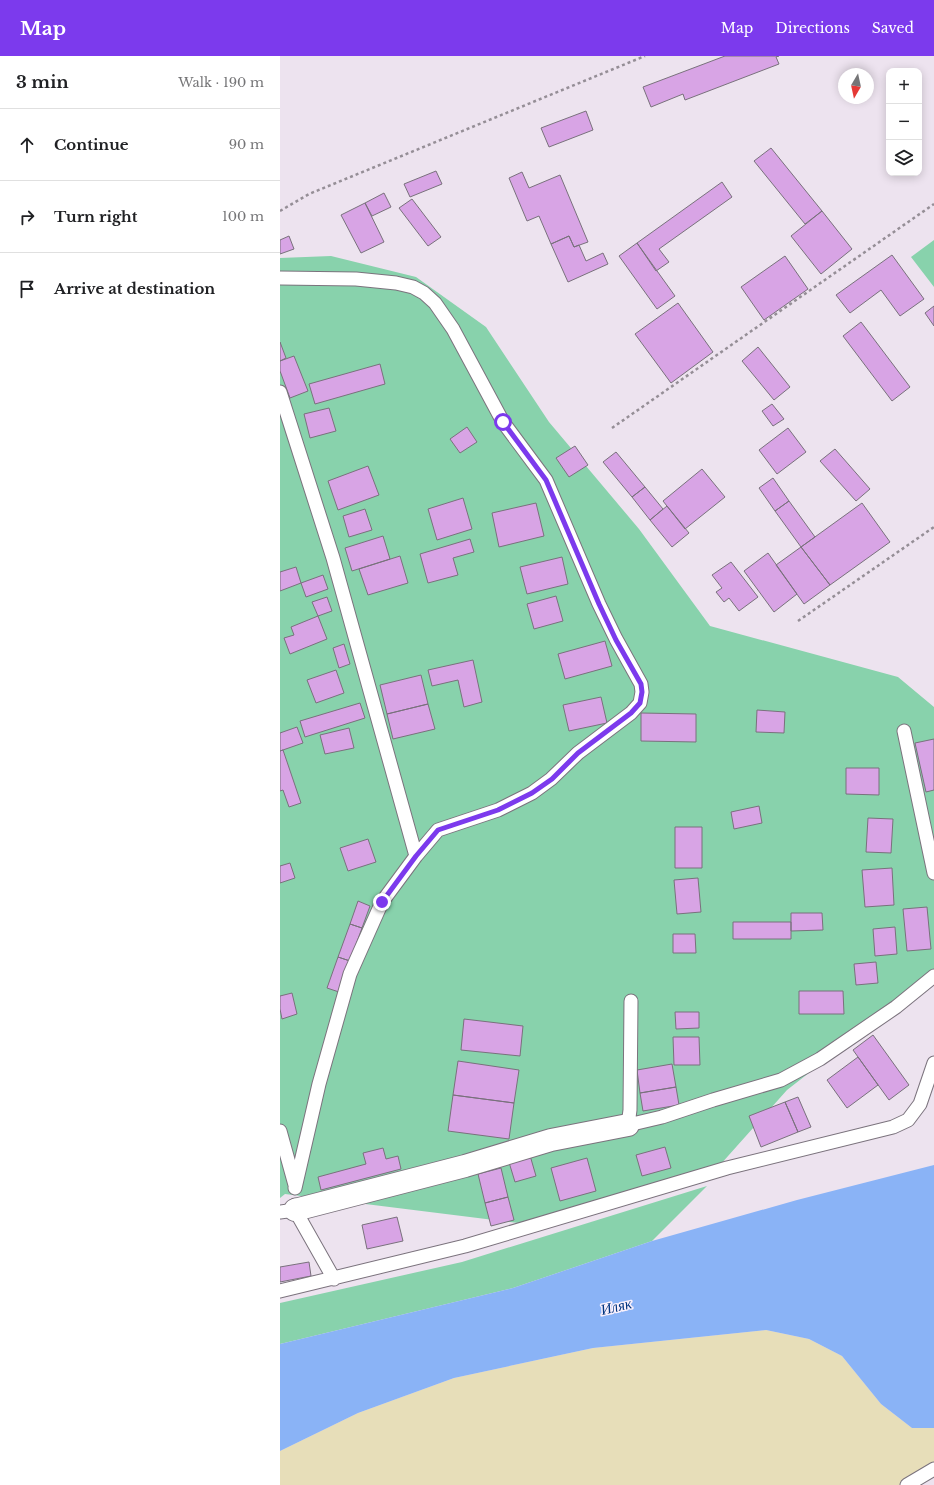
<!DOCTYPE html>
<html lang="en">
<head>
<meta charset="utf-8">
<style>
	body { margin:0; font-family:"Libre Baskerville",serif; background:#f2f2f2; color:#202124 }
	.controls { position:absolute; right:12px; top:12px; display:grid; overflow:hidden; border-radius:8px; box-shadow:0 2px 10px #0003 }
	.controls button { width:36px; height:36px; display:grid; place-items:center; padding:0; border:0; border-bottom:1px solid #e0e0e0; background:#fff; color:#202124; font:20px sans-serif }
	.compass { position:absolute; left:558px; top:12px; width:36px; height:36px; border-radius:50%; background:#fff; box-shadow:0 2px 10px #0003; rotate:189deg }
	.stop { position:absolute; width:12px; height:12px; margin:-9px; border:3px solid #7c3aed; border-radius:50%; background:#fff }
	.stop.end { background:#7c3aed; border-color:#fff; box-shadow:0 1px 4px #0008 }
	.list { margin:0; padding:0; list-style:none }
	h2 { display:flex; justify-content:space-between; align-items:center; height:52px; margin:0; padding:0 16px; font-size:17px }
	h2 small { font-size:13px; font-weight:400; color:#757577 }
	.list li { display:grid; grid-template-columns:26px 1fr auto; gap:12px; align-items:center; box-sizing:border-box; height:72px; padding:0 16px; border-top:1px solid #e0e0e0 }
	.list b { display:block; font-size:15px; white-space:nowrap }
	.list em { font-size:13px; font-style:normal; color:#757577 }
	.icon { flex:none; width:22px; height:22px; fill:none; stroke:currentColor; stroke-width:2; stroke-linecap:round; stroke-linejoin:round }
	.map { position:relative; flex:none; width:654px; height:1429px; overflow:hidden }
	header { display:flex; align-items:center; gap:24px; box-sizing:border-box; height:56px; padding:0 20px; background:#7c3aed; color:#fff }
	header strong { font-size:19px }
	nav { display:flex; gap:22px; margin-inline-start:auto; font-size:14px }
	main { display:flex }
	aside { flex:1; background:#fff }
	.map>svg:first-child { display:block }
</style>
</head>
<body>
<header>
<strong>Map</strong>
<nav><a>Map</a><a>Directions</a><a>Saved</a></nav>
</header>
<main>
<aside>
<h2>3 min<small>Walk · 190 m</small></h2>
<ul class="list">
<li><svg class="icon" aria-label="ahead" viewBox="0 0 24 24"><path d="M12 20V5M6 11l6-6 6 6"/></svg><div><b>Continue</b></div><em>90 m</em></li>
<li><svg class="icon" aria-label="right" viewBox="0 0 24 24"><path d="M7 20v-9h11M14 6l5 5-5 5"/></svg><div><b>Turn right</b></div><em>100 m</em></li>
<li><svg class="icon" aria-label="arrive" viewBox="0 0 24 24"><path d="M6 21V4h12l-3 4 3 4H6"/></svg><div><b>Arrive at destination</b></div></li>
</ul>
</aside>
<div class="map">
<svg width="654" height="1429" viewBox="0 0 654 1429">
	<rect width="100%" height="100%" fill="#ede3ef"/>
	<path fill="#88d2ac" d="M654,184V231L631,201Z
		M51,200L136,221L206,271L269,366L359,473L430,570L618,621L654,651V913L624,943L507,1034L440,1109L255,1169L5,1138L0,1142V202Z
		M427,1130L372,1185L233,1232L0,1288V1247L182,1206Z"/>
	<path fill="#e7deb9" d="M486,1274L529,1283L562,1300L601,1348L632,1372H654V1414L627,1429H0V1395L78,1357L174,1322L313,1292Z"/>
	<path fill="#8ab3f6" d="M654,1109V1372H632L601,1348L562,1300L529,1283L486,1274L313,1292L174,1322L78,1357L0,1395V1288L233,1232L372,1185L517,1144Z"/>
	<path fill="#d8a4e5" stroke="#79717c" d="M445,0H499L496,1L499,8L405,44L403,38L371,51L363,31Z
		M306,55L313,74L269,91L261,72Z
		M491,92L542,155L525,168L474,105Z
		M156,115L162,128L130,141L124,128Z
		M242,116L249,132L280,119L308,186L294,191L289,180L271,188L259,160L247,165L229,122Z
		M442,126L452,141L379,193L389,206L376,215L357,187Z
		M104,137L111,151L92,160L85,147Z
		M132,143L161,181L148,190L119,152Z
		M85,147L104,186L81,197L61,159Z
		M542,155L572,193L541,218L511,180Z
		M9,180L14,193L0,198V184Z
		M289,180L294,191L299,189L306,205L323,197L328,208L288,226L271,188Z
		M357,187L395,240L377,253L339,200Z
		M612,199L644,243L620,260L601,234L570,257L556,239Z
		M505,200L528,233L484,264L461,231Z
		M398,247L433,296L391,327L355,278Z
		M654,250V270L645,257Z
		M581,266L630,331L612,345L563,280Z
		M0,286L6,302L0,305Z
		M478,291L510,331L494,344L462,305Z
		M14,300L28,335L10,342L0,315V305Z
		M100,308L105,328L35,348L29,328Z
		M492,348L504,363L493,370L482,355Z
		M49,352L56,375L30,382L24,358Z
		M187,371L197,386L180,397L170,383Z
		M508,372L526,396L497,418L479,394Z
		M295,390L308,409L289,421L276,402Z
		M555,393L590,433L576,445L540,405Z
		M336,396L365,431L352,441L323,406Z
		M88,410L99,439L58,454L48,425Z
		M422,413L445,441L405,473L383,445Z
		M493,422L509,445L495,455L479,432Z
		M365,431L383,453L370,464L352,441Z
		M183,442L192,473L157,484L148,453Z
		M509,445L535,481L521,491L495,455Z
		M256,447L264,480L219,491L212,457Z
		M582,447L610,486L550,529L521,491Z
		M387,450L409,477L392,491L370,464Z
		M85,453L92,474L69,481L63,460Z
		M103,480L110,503L72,515L65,492Z
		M190,483L194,496L173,502L178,519L148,527L140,498Z
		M521,491L550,529L524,548L496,509Z
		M488,497L517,538L494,556L464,515Z
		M120,500L128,527L88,539L79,513Z
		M282,501L288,528L247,538L240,511Z
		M451,506L478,541L459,555L449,542L444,546L436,536L442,532L432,519Z
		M16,511L21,527L0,535V516Z
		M43,519L48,533L26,541L21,527Z
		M276,540L283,565L254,573L247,548Z
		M47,541L52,555L38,560L32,546Z
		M38,560L47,583L10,598L4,582L14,579L11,571Z
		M325,585L332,610L285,623L278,598Z
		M64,588L70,608L59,612L53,592Z
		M193,604L202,646L184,651L178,624L152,630L148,614Z
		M56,614L64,637L36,647L27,624Z
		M141,619L148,648L107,658L100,629Z
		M321,641L327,667L289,675L283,649Z
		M80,647L85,662L25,681L20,665Z
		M148,648L155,673L113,683L107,658Z
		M477,654L505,656L504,677L476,676Z
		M361,657L416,658V686L361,685Z
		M17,671L23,687L0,695V677Z
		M69,672L74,692L45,698L40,679Z
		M654,683V734L646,736L635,687Z
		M3,694L21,747L9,751L3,734L0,735V695Z
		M566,712H599V739L566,738Z
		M479,750L482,767L454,773L451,756Z
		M588,762L613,763L611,797L586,796Z
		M395,771H422V812H395Z
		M88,783L96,806L68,815L60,792Z
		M10,807L15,822L0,827V810Z
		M612,812L614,849L585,851L582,814Z
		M418,822L421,856L397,858L394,824Z
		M78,845L90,850L82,872L70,868Z
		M647,851L651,893L627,895L623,853Z
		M511,857H542L543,874L511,875Z
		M453,866H511V883H453Z
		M70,868L82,872L70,905L58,901Z
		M615,871L617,898L595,900L593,873Z
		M393,878H415L416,897H393Z
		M58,901L70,905L59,936L47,932Z
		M596,906L598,927L576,929L574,908Z
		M519,935H563L564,958H519Z
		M12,937L17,958L2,963L0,953V940Z
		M395,956H419V972L396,973Z
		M184,963L243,970L240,1000L181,994Z
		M593,979L629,1029L609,1044L573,994Z
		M393,981H419L420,1009H394Z
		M578,1001L598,1029L567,1052L547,1024Z
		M178,1005L239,1014L234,1047L173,1039Z
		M392,1008L396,1031L360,1037L357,1014Z
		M396,1031L399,1049L363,1055L360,1037Z
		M173,1039L234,1047L229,1083L168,1075Z
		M518,1041L531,1071L518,1076L505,1046Z
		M505,1046L518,1076L481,1091L469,1060Z
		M385,1091L391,1112L362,1120L356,1099Z
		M103,1092L106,1103L118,1100L121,1113L41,1134L38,1121L86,1108L83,1097Z
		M249,1096L256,1120L235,1126L228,1103Z
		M307,1102L316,1135L280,1145L271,1112Z
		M221,1112L228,1141L205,1147L198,1118Z
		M228,1141L234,1164L211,1170L205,1147Z
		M117,1161L123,1185L87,1193L82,1169Z
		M29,1206L31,1220L0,1226V1211Z"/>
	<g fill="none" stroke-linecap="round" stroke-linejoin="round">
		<g stroke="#7b737d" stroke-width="15">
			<path id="service" d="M0,222L76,223L116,227L133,231L144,237L155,247L173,273L223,366L266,424L319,548L336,583L361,628L362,636L360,647L351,657L298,697L271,723L252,737L218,754L158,774L136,800L102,846L70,918L39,1028L15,1132
				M0,336L53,502L136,800
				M624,675L654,817
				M351,945L350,1054L348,1069L382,1061L433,1044L501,1024L540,1003L616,951L654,920
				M0,1075L15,1129
				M15,1149V1154L54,1223
				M0,1156L15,1154
				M0,1235L185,1190L447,1112L613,1071L628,1064L640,1048L654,1007
				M627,1429L654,1413"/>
		</g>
		<g stroke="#7b737d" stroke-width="24">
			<path id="minor" d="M15,1154L185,1110L271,1084L348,1069"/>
		</g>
		<path stroke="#958e96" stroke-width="2.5" stroke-dasharray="3 3" stroke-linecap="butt" d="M0,155L29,138L365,0
			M332,372L654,148
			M518,565L654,471"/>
		<use href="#service" stroke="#fff" stroke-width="13"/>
		<use href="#minor" stroke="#fff" stroke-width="22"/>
	</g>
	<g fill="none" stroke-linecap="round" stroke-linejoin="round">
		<path stroke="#7c3aed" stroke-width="5" d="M102,846L136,800L158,774L218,754L252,737L272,723L298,697L351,657L360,647L362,636L361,628L336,584L319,548L266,424L223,366"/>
	</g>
	<g text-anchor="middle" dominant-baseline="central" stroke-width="3" stroke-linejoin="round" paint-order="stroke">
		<g font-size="15" font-style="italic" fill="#023580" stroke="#faf1fc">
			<text transform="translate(336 1250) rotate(-13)">Иляк</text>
		</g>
	</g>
</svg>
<div class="controls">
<button>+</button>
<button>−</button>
<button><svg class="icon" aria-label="layers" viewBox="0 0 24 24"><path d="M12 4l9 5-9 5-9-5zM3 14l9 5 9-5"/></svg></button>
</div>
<svg class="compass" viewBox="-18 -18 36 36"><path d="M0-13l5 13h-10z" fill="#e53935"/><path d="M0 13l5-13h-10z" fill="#757577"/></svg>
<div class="stop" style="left:223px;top:366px"></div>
<div class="stop end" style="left:102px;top:846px"></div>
</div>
</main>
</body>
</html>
